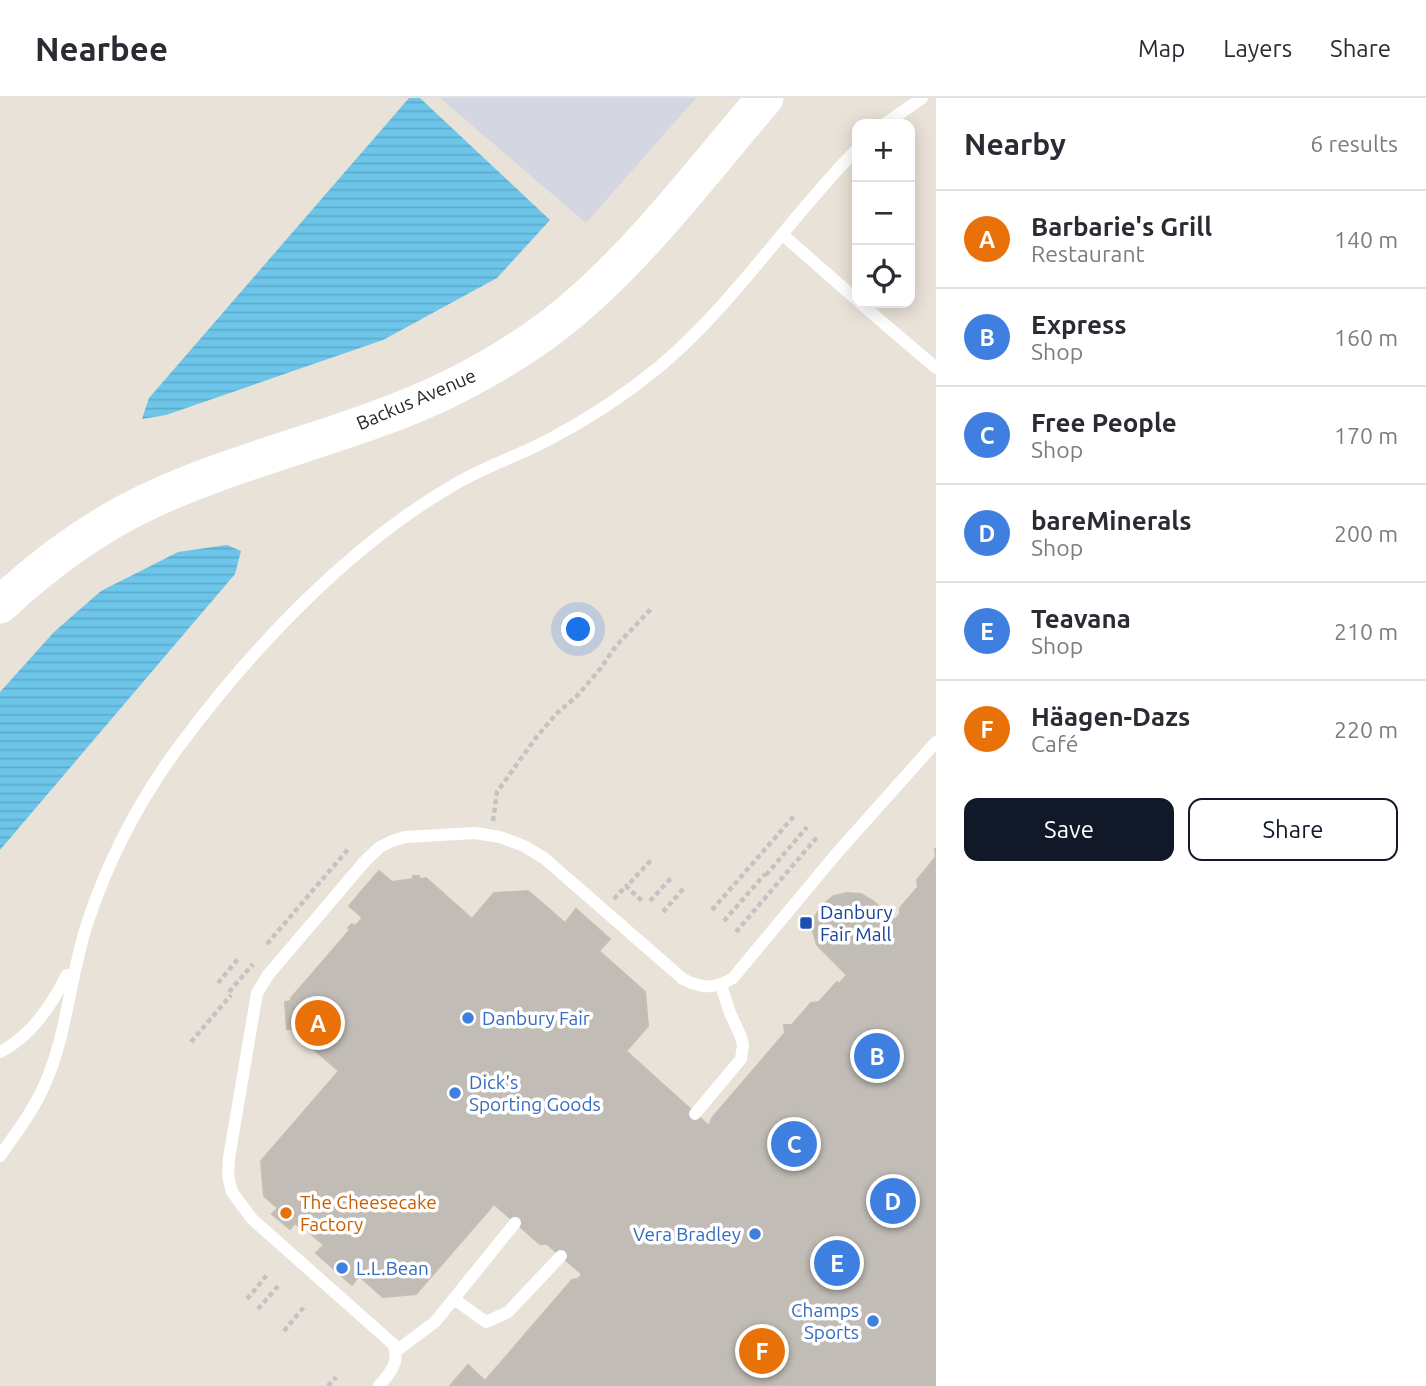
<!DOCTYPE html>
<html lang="en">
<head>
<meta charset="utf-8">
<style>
	body { margin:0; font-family:Ubuntu,sans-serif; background:#f2f2f3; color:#2b2b33 }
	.controls { position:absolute; right:21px; top:21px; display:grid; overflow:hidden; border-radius:14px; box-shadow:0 4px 18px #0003 }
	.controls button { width:63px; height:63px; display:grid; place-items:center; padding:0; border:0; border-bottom:2px solid #e1e1e2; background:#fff; color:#2b2b33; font:35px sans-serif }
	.you { position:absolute; left:579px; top:532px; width:24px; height:24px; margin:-18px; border:5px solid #fff; border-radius:50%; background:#1a73e8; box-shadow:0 0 0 10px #1a73e833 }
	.badge { display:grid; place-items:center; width:46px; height:46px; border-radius:50%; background:#111827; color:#fff; font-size:23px; font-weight:700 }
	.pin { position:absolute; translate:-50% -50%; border:4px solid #fff; box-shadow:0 2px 7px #0006 }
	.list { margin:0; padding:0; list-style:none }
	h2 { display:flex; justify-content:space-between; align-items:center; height:91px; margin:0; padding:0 28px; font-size:30px }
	h2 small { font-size:23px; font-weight:400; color:#7c7c81 }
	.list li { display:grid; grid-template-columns:46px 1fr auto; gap:21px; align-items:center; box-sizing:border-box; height:98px; padding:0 28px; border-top:2px solid #e1e1e2 }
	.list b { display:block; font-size:26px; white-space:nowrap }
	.list p { margin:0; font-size:23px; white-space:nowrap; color:#7c7c81 }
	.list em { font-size:23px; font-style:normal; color:#7c7c81 }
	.actions { display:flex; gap:14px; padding:21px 28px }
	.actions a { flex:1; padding:16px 0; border:2px solid #111827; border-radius:14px; text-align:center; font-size:24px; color:#111827 }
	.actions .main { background:#111827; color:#fff }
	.icon { flex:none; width:38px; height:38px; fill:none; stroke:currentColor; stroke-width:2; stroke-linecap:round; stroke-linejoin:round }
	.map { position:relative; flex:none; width:936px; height:1288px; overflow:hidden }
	header { display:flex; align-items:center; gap:42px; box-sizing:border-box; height:98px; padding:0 35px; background:#fff; border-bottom:2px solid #e1e1e2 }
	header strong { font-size:33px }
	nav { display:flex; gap:38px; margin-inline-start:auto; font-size:24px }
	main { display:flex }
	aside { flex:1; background:#fff }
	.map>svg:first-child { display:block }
</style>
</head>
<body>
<header>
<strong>Nearbee</strong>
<nav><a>Map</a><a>Layers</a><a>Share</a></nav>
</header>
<main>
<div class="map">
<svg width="936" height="1288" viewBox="0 0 936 1288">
	<defs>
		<pattern id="water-rules" width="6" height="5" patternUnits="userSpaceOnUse" patternTransform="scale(1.75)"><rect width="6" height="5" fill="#6dc6ea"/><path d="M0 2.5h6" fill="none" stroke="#5eaac9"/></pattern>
	</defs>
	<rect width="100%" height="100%" fill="#e9e2d8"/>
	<path fill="#d4d6e2" d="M440,0H696L586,125Z"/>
	<path fill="url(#water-rules)" d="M409,0H420L550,122L497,180L383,242L166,317L142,321L149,300Z
		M227,447L241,453L235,476L0,752V594L54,534L101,493L178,454Z"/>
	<path fill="#c1bcb5" stroke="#c4beb3" stroke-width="2" d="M935,751H936V1288H450L468,1267L485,1283L572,1182L578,1181L582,1176L547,1146H540L494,1106L416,1196L383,1199L359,1178L352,1187L316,1155L324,1147L303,1129L302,1131L295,1125L290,1131L272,1116L278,1110L264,1098L261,1063L339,973L294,934L293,931H287L285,904L291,903V900L350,832L348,830L352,826L355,828L361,822L362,819L349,808L379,773L392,784L413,781V778H419V781L426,780L472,821L494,795L528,793L565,825L576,811L610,841L599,853L645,894L648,928L626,953L709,1028L712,1020L785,935L784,927H792L811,905L819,904L837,884L839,886L847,877L817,847L813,833L815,819L822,807L834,798L847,795L861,796L873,803L895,822L900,816V810L918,789L917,782L936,759Z"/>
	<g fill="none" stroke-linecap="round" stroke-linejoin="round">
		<path stroke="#c3c3c3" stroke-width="4.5" stroke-dasharray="5 3.5" stroke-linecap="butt" d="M493,723L497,694L535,641L556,616L577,598L600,571L616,548L651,511
			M766,777L807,729
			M630,785L652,761
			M614,801L626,788L642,803
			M650,803L672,779
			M712,812L794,718
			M663,814L685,789
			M724,823L765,776
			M736,834L818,738
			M267,846L350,749
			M218,885L238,861
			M229,894L253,866
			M191,944L231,897
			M247,1201L267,1177
			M258,1211L279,1187
			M284,1233L304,1209
			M328,1288L336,1279"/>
		<path stroke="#fff" stroke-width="12" d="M885,26L922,0
			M783,137L857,202
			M860,205L936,270
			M0,954C31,938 51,908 67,877
			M695,1016L741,961L743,947L741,939L730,915L721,887
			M0,1058C16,1035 33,1013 44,988C67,939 70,876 88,823C109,760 140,701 180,647C253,549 350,446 457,385C487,368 520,357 550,341C588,321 626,296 659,269C735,205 788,121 857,51
			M454,1201L486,1224L508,1214L561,1158
			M396,1253L435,1224L515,1125
			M379,1288C390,1275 401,1263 393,1246L252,1121L232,1094L228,1078L229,1060L257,895L268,877L366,762L380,749L392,743L405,739L475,735L500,739L524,748L544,760L683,881C702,891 715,891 733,880L837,755L936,644"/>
		<path stroke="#fff" stroke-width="37" d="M0,507C44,466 92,430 147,404C244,358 352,338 449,291C489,271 530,247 565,218C638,159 703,72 765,0"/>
	</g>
	<rect fill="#1a4fb4" stroke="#fff" stroke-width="2.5" x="799" y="818" width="14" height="14" rx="3.5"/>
	<g fill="#3f7fe0" stroke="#fff" stroke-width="2.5">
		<circle cx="468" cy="920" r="7"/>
		<circle cx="455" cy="995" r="7"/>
		<circle cx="755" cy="1136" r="7"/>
		<circle cx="342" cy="1170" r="7"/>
		<circle cx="873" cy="1223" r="7"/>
	</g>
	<circle fill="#e8710a" stroke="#fff" stroke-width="2.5" cx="286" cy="1115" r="7"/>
	<g text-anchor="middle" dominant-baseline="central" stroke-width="7" stroke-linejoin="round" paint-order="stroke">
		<g font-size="19" fill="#272727" stroke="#fff">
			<text transform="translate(416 301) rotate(-23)">Backus Avenue</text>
		</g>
		<g font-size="19" fill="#164399" stroke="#fff" text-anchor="start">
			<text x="820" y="814">Danbury<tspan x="820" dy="22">Fair Mall</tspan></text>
		</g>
		<g font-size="19" fill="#366cbe" stroke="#fff" text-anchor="start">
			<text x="482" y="920">Danbury Fair</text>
			<text x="469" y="984">Dick's<tspan x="469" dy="22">Sporting Goods</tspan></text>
			<text x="741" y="1136" text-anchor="end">Vera Bradley</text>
			<text x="356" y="1170">L.L.Bean</text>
			<text x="859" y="1212" text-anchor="end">Champs<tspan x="859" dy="22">Sports</tspan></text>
		</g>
		<g font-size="19" fill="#c56008" stroke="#fff" text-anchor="start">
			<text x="300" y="1104">The Cheesecake<tspan x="300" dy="22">Factory</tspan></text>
		</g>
	</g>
</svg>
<div class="controls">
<button>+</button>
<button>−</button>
<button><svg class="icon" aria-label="locate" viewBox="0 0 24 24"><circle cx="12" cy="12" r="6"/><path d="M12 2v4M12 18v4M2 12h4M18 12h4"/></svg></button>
</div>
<div class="you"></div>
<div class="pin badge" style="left:318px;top:925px;background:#e8710a">A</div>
<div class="pin badge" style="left:877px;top:958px;background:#3f7fe0">B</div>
<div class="pin badge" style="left:794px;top:1046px;background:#3f7fe0">C</div>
<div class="pin badge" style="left:893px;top:1103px;background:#3f7fe0">D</div>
<div class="pin badge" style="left:837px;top:1165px;background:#3f7fe0">E</div>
<div class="pin badge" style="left:762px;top:1253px;background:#e8710a">F</div>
</div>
<aside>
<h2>Nearby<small>6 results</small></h2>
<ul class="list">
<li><span class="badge" style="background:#e8710a">A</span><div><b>Barbarie's Grill</b><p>Restaurant</p></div><em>140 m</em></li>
<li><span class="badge" style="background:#3f7fe0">B</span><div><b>Express</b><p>Shop</p></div><em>160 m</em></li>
<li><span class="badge" style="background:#3f7fe0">C</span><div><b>Free People</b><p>Shop</p></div><em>170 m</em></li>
<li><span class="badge" style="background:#3f7fe0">D</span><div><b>bareMinerals</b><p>Shop</p></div><em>200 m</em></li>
<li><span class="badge" style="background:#3f7fe0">E</span><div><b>Teavana</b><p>Shop</p></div><em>210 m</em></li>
<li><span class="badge" style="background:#e8710a">F</span><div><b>Häagen-Dazs</b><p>Café</p></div><em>220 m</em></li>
</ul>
<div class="actions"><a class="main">Save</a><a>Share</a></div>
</aside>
</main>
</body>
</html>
